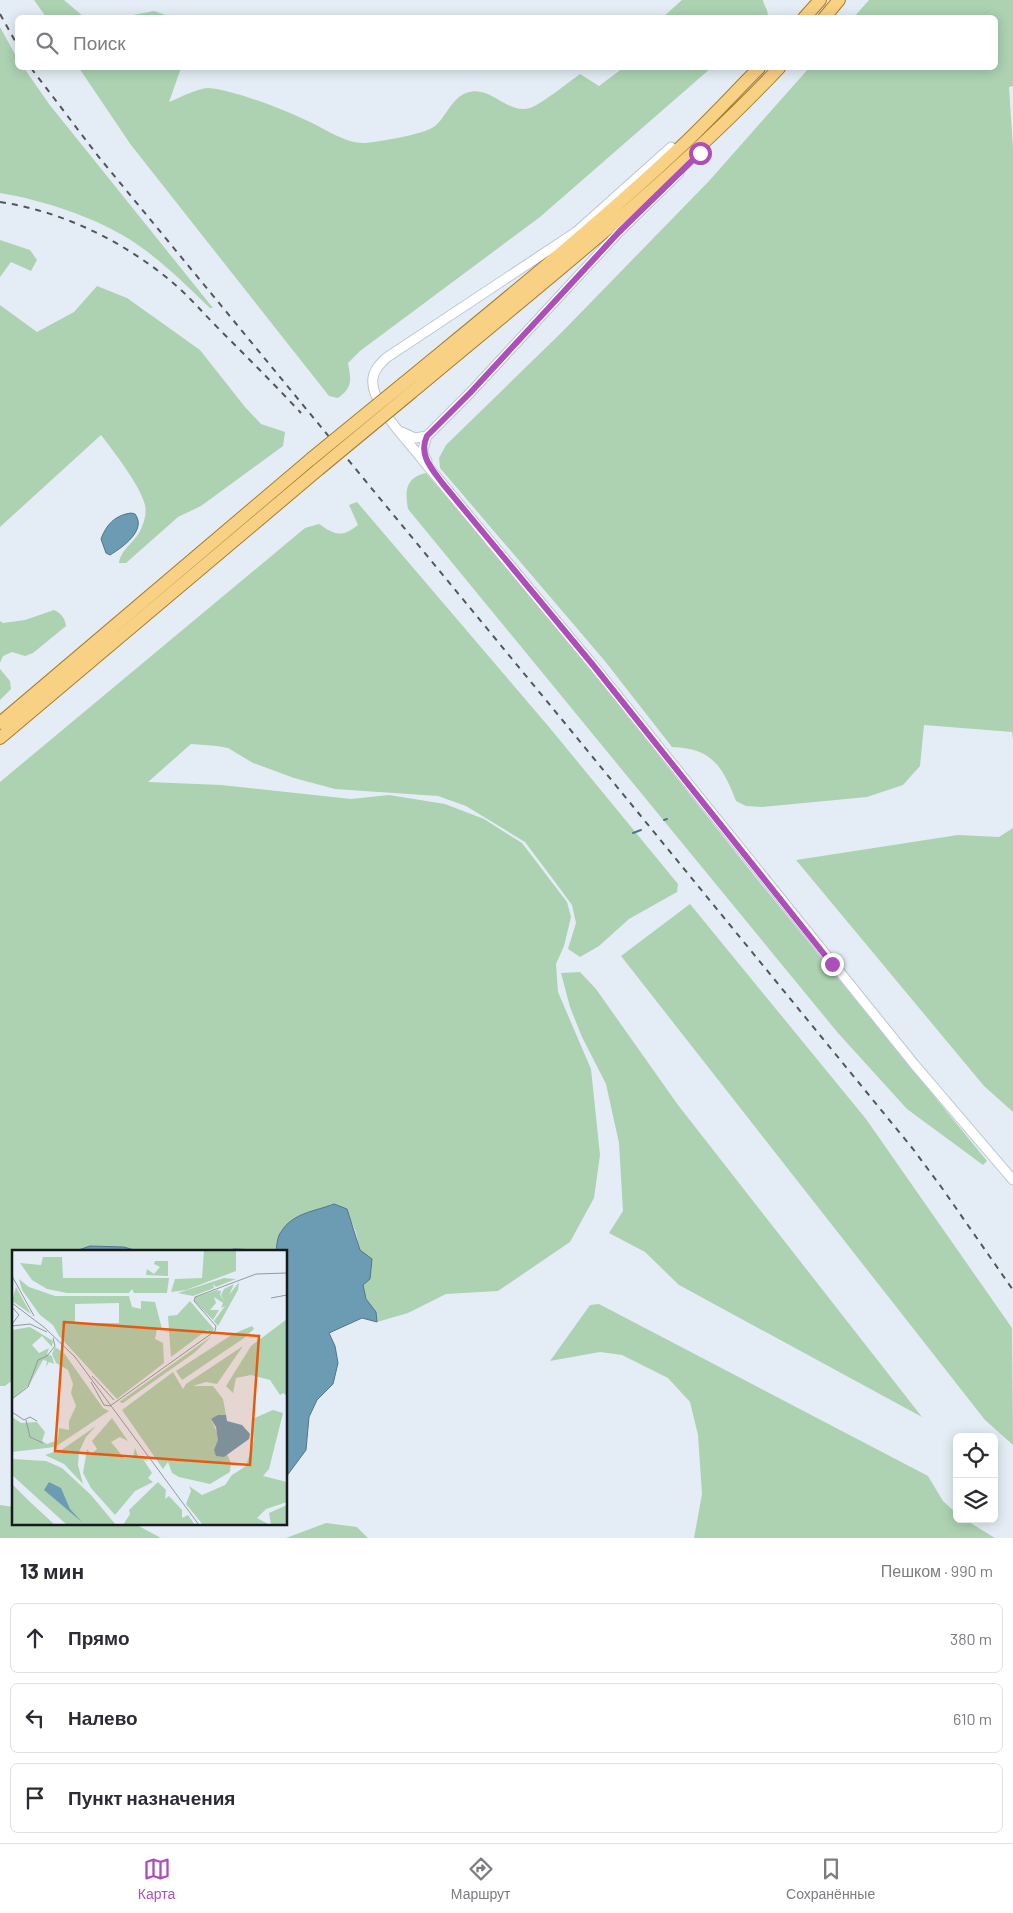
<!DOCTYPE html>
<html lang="ru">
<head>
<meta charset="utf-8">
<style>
	body { margin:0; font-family:Barlow,sans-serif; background:#f7f7f7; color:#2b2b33 }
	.controls { position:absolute; right:15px; bottom:15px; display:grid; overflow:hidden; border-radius:8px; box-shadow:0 2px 12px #0003 }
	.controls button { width:45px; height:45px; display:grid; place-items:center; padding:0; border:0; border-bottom:1px solid #e1e1e2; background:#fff; color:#2b2b33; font:25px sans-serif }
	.stop { position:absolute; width:15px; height:15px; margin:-11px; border:4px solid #ad4fb9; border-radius:50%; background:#fff }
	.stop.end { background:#ad4fb9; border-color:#fff; box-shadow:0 1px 5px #0008 }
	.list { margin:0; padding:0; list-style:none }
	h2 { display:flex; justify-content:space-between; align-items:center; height:65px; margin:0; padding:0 20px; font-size:21px }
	h2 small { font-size:16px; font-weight:400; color:#7c7c81 }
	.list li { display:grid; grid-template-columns:32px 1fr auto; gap:15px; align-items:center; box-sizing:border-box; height:70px; margin:0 10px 10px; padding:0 10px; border:1px solid #e1e1e2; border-radius:8px }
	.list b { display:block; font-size:19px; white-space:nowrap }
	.list em { font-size:16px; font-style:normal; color:#7c7c81 }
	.icon { flex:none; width:28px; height:28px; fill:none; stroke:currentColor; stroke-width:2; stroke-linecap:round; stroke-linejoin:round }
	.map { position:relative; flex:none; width:1013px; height:1538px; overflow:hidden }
	.search { position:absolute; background:#fff; box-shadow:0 2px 12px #0003; left:15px; right:15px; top:15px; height:55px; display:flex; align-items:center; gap:12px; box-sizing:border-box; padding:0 18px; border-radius:8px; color:#7c7c81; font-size:19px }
	.sheet { height:305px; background:#fff }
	nav { display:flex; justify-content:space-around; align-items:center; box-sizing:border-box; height:70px; border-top:1px solid #e1e1e2; background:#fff; font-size:14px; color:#7c7c81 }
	nav a { display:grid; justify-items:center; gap:2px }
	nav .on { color:#ad4fb9 }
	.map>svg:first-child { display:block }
</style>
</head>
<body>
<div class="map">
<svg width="1013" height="1538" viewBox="0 0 1013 1538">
	<rect width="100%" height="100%" fill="#e4edf5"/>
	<path fill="#acd2b2" d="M34,0H64L84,17H46Z
		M682,0H763C764,7 768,8 768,17H663Z
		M869,0H1013V86L1009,87L1013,148V739L1012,732L924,725L920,766L903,785L867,797L762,807L746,806L736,801C723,767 712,748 672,747L604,660L440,468L439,458L446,445L562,332L709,181L809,68H996V18L854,17Z
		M154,11L172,17H122Z
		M0,27L17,58L18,68H24L49,104L213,308H210C184,283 159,258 129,239C92,216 42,200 0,193Z
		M79,68H181L169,102C179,98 198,88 208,88C235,90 291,112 316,125C330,132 348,144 365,143C378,142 426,134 435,126C446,117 451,99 466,93C491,84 506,115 530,108C540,105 569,82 580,74L599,86L623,68H711L540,217L360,351L348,363C351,380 353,387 338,398L329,396L131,145Z
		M0,240L30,250L37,260L31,271L11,262L0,277Z
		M97,286L127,298L200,350L245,407L261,424L285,432L283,446L201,506L178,517L126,563H119C121,549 134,543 140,531C144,523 147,514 145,505C140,485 114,452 101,435L0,527V305L37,332L74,312Z
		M426,473L528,591L753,874L987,1161L983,1165L907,1109L838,1033L408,509C405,491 405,478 426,473Z
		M357,502L549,727L678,884L677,892L629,919L599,946L580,957L568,949L576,923L572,905L558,886L525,842L466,806L438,796L335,789L294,778L253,763L228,748L217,746L191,744L148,782L221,785L351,799L389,795L445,804L484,819L522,843L567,902L571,917L564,946L556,964L558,992L591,1069L600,1155L594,1198L570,1242L498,1291L446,1294L408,1313L377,1322C375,1308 370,1309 366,1298C356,1275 364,1248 353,1225C350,1217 340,1210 334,1204L322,1209L280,1233L276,1251L235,1249L211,1252H141L124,1247L90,1246L73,1252H14V1379L5,1386H0V782L305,528L319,524C335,535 342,538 358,525L349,505Z
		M54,610C61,613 65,618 66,626L33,653L25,656L12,652L3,656L0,663V621L3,623L25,620Z
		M0,669L10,681L11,689L0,700Z
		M1013,828V1112L984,1086L796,860L958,835L999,837Z
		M690,904L866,1119L1012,1328L1013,1445L985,1420L621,956Z
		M580,972L596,989L678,1105L922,1417L679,1285L645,1252L609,1233L623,1211L619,1143L606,1084L582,1037L570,1007L561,973Z
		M599,1304L928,1476L943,1501L957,1514V1519H964L995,1538H694L702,1494L698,1435L690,1402L668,1378L622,1355L600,1352L550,1361L590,1305Z
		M0,1505L14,1507V1524H135L161,1538H0Z
		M326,1523L357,1527L368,1538H286Z"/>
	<path fill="#6c9cb3" stroke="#527586" d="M131,513L135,514C147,530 123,547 110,555L106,553L101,539C106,525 115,515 131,513Z
		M334,1204L347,1209L360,1250L372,1259L370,1279L363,1285L366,1299L376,1312L377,1322L362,1318L329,1333L335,1346L338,1363L333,1384L317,1400L309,1417L306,1450L286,1477V1252H211L235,1249L276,1251C277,1245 277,1237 281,1232C292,1213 316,1211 334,1204Z
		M90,1246L124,1247L141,1252H73Z"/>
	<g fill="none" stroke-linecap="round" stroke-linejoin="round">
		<path stroke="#527586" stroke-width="2" d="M664,820L667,819
			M633,833L641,830"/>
		<g stroke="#bdc6cd" stroke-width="11">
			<path id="minor" d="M671,147L576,232L386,358C380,364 374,370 373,378C369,402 407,440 421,458L593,665L914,1064L1013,1180
				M402,432L415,438L427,436
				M427,461L423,454V449L427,436L470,393L619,232L679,173"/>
		</g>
		<g stroke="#a67d2b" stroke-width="14">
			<path id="primary" d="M804,18L820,0
				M824,18L839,0
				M404,383C500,304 597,226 687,141C712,117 735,92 759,68
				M412,392C537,287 667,186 779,68
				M0,723L311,459
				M0,738L319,469"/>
		</g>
		<use href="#minor" stroke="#fff" stroke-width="9"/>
		<use href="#primary" stroke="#f8d185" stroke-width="12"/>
		<path stroke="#51565a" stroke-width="2" stroke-dasharray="6 6" stroke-linecap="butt" d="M0,14L18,46
			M31,68L98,156L573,733L913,1149L942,1188L1013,1290
			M0,202C66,212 129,244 179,288C193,301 205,315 219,329C247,357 274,384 301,413"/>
		<g stroke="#a67d2b" stroke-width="14" stroke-linecap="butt">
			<path id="primary-bridge" d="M311,459L404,383
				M319,469L412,392"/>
		</g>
		<use href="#primary-bridge" stroke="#f8d185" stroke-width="12"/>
	</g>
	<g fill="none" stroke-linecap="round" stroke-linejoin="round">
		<path stroke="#ad4fb9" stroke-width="6" d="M700,153L619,232L470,393L427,436C418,455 432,469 443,484L593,665L832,964"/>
	</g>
	<g transform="translate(12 1250)">
		<rect width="275" height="275" fill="#e4edf5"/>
		<path d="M192,0H224V21L174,40L159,42L163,29L190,28ZM31,7H50L51,28H157L155,43H122L120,39L117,43H55L35,39L20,30L8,13L29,15ZM143,11H156V26L134,25L135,19L142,24L148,17L142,14ZM212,28L224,29L204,37L201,34L202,38L181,46L166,43ZM7,29L17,37L43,46H117L120,57L129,59V51L143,52L150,79H145L143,89L151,93L152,113L105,149L47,86L41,75L28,65L10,40ZM107,53V73H63V54ZM227,32L226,40L206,76L202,71L213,56L209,58L211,53L202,47L204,53L198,60H207L201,70L183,52V47L205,40L209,41L208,45L212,51L209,45L212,39L222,34L217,45ZM4,37L19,64L0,51ZM178,51L202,79L199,83L195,80L159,107L156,66L165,65ZM275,69V146L271,143L268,145L258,130L239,125L224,128L221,143L214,136L239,96ZM240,76L242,79L232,88L170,130L164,121L221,84ZM18,77L41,91L40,97L30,86L20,95L27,103L37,98L35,104L40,106L42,114L37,112L34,117L35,111L31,110L17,135L0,149V80ZM200,86L182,103L111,153L107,152ZM231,96L205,134L194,132L181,136H201L211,149L214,165L199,169L219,213L218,222L198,234L167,227L160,223L156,212L151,219L110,160L161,122L171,139L174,134ZM43,97L52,103L91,158L97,161L43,197L0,202V167L9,173L25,172L33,182L30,191L35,194L46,190L47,178L57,180V171L64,156L59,143L61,134L56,120L44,113L40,104ZM261,160L271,163L257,219L251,226L275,232V252L254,259L245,268L258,275H191L174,254L179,241L177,236L190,245L213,235L220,225L234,216L242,190L240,169ZM100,168L116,191L108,187L99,192L112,208H121L123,198L126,206H131L136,212L131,209L140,223L136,228L141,232L123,241L103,265L79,238L71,223L75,199L79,204L85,199L80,191ZM84,176L74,187L67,202L66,215L71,234L52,214L33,205L51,199ZM0,209L34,211L50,218L79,245L104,275H55L0,225ZM146,232L154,240L153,249L157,246L170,260V268L176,265L183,275H111L118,264L117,260ZM0,234L17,251L43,275H3L0,270ZM275,255V275H259L257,263Z" fill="#acd2b2" fill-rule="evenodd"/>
		<path d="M206,165H214L215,171L230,175L238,184L237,189L212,207L204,206L202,200L206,190L204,177L199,169ZM37,232L49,238L58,259L70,272L32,240Z" fill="#6c9cb3"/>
		<path fill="none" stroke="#92999f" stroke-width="1" d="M0,26L22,66M259,48L275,45M0,53L33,78L63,107L187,275M0,57L7,65L0,74M0,76L18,74L35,82M80,126L102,150M79,132L92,155L98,156L203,81L204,76L182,51L183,47L244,24L275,23M0,149L16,137L26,110L35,106L43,96L41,88M0,162L12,170L18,167L25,171M14,170L18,187L31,193"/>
		<path fill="#e8590c" fill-opacity="0.15" stroke="#e8590c" stroke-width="2.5" d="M52,72L247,86L238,215L43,201Z"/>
		<rect width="275" height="275" fill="none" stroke="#171a1d" stroke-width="2.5"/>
	</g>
</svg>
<div class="controls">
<button><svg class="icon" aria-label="locate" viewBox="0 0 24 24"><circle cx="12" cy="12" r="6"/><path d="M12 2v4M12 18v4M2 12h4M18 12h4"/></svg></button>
<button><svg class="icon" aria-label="layers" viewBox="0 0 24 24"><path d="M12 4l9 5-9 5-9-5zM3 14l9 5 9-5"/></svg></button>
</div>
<div class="stop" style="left:700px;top:153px"></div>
<div class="stop end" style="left:832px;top:964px"></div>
<div class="search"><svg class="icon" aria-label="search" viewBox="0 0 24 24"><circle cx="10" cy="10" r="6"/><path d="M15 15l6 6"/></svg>Поиск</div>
</div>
<section class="sheet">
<h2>13 мин<small>Пешком · 990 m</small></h2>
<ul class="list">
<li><svg class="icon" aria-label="ahead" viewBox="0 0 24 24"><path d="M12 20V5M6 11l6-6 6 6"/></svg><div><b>Прямо</b></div><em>380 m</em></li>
<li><svg class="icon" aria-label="left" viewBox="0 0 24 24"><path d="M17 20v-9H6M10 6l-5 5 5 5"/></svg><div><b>Налево</b></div><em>610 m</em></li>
<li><svg class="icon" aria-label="arrive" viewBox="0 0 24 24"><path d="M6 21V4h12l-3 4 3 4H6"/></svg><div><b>Пункт назначения</b></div></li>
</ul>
</section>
<nav>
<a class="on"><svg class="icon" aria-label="map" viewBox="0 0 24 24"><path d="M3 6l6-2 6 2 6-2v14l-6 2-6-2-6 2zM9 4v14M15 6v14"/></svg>Карта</a>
<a><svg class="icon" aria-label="directions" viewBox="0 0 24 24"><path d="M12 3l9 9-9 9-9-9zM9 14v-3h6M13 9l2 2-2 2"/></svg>Маршрут</a>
<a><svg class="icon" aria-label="saved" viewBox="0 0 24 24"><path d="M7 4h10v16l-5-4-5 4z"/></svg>Сохранённые</a>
</nav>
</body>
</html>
